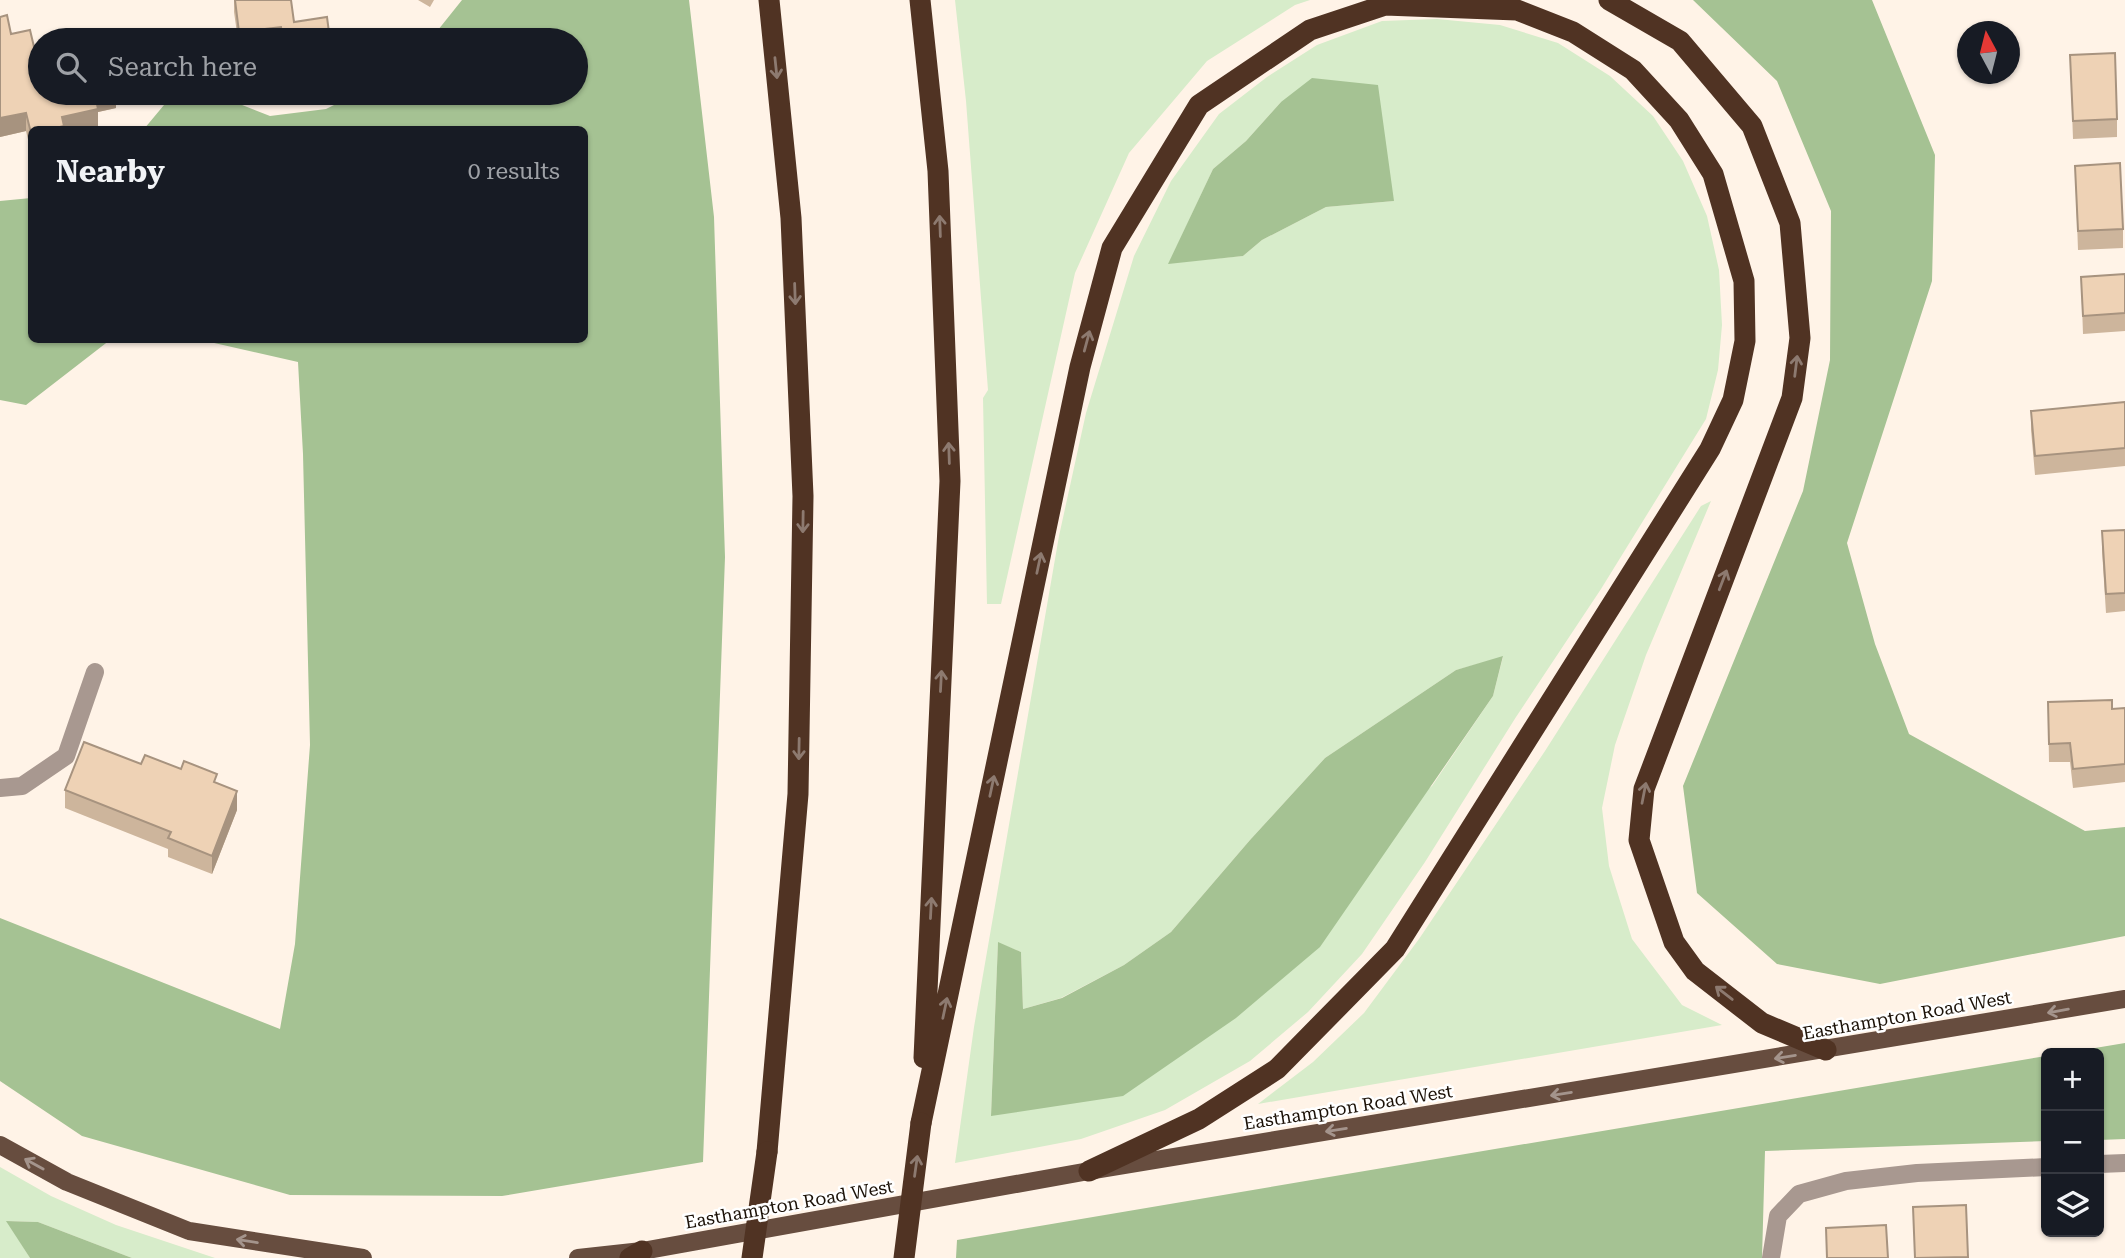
<!DOCTYPE html>
<html lang="en">
<head>
<meta charset="utf-8">
<style>
	body { margin:0; font-family:"Roboto Serif",serif; background:#242831; color:#f1f3f6 }
	.controls { position:absolute; right:21px; bottom:21px; display:grid; overflow:hidden; border-radius:10px; box-shadow:0 2px 5px #0004 }
	.controls button { width:63px; height:63px; display:grid; place-items:center; padding:0; border:0; border-bottom:2px solid #363941; background:#171b24; color:#f1f3f6; font:35px sans-serif }
	.compass { position:absolute; left:1957px; top:21px; width:63px; height:63px; border-radius:50%; background:#171b24; box-shadow:0 2px 5px #0004; rotate:353deg }
	.list { margin:0; padding:0; list-style:none }
	h2 { display:flex; justify-content:space-between; align-items:center; height:91px; margin:0; padding:0 28px; font-size:30px }
	h2 small { font-size:23px; font-weight:400; color:#9ea1a6 }
	.icon { flex:none; width:38px; height:38px; fill:none; stroke:currentColor; stroke-width:2; stroke-linecap:round; stroke-linejoin:round }
	.map { position:relative; flex:none; width:2125px; height:1258px; overflow:hidden }
	.search { position:absolute; background:#171b24; box-shadow:0 2px 5px #0004; left:28px; top:28px; width:560px; height:77px; display:flex; align-items:center; gap:18px; box-sizing:border-box; padding:0 24px; border-radius:38px; color:#9ea1a6; font-size:26px }
	.panel { position:absolute; background:#171b24; box-shadow:0 2px 5px #0004; left:28px; top:126px; width:560px; height:217px; border-radius:10px }
	.map>svg:first-child { display:block }
</style>
</head>
<body>
<div class="map">
<svg width="2125" height="1258" viewBox="0 0 2125 1258">
	<rect width="100%" height="100%" fill="#fff3e7"/>
	<path fill="#d7ecca" fill-rule="evenodd" d="M955,0H1310L1295,5L1207,61L1129,153L1075,273L1001,604H987L983,398L988,390L966,101Z
		M1437,19L1500,25L1558,43L1610,76L1653,116L1683,161L1707,216L1719,270L1722,325L1718,370L1706,419L1601,589L1516,717L1425,862L1362,954L1308,1012L1250,1061L1165,1110L1081,1139L955,1163L974,1027L1059,536L1086,413L1134,256L1171,181L1219,114L1267,77L1317,45L1382,21ZM1281,102L1394,201L1326,207L1262,240L1243,256L1169,263L1213,169L1246,141ZM1503,657L1493,696L1432,786L991,1115L998,943L1021,952L1023,1009L1061,998L1124,965L1171,932L1250,840L1325,758L1456,670Z
		M1711,501L1646,655L1615,745L1602,808L1609,866L1632,939L1682,1005L1722,1025L1258,1104L1313,1062L1364,1013L1419,939L1545,751L1701,506Z
		M0,1167L51,1196L116,1225L215,1258H132L38,1222L7,1221L30,1258H0Z"/>
	<path fill="#a5c293" d="M462,0H689L714,217L725,557L703,1162L502,1196L290,1195L82,1136L0,1081V918L280,1029L295,944L310,745L303,454L298,362L201,340H584V130L144,129L174,93H212L270,116L326,109L358,93H576V40H430Z
		M1693,0H1872L1935,155L1932,281L1847,543L1875,644L1909,734L2085,831L2125,827V936L1880,984L1777,964L1697,893L1683,786L1803,491L1830,360L1831,211L1777,81Z
		M1312,78L1378,85L1394,201L1326,207L1262,240L1243,256L1168,264L1213,169L1246,141L1281,102Z
		M31,198L32,340H110L26,405L0,400V201Z
		M1503,656L1493,696L1320,947L1236,1018L1123,1096L991,1116L998,942L1021,952L1023,1009L1062,998L1124,965L1171,932L1250,840L1325,758L1456,670Z
		M2125,1043V1139L2099,1140V1053H2065Z
		M2046,1056V1141L1765,1151L1762,1258H956L957,1240Z
		M6,1221L38,1222L132,1258H30Z"/>
	<g fill="none" stroke-linecap="round" stroke-linejoin="round">
		<path stroke="#a89890" stroke-width="18" d="M0,788L22,786L66,756L95,672
			M2099,1164L2125,1163
			M1771,1258L1778,1216L1799,1194L1846,1181L1917,1173L2046,1167"/>
		<path stroke="#674d3f" stroke-width="18" d="M0,1145L67,1182L189,1231L363,1258
			M578,1258L642,1251L1089,1171L2125,999"/>
		<path stroke="#503323" stroke-width="21" d="M920,0L938,171L950,481L924,1058
			M1609,0L1680,41L1752,126L1790,223L1800,338L1792,398L1644,789L1639,840L1674,942L1695,971L1762,1023L1826,1050
			M921,1123L1080,367L1112,248L1199,105L1310,30L1385,5L1517,10L1573,32L1633,70L1679,120L1713,174L1744,281L1745,341L1733,400L1710,449L1395,949L1277,1069L1199,1119L1089,1171
			M767,1152L798,794L803,496L791,218L769,0
			M630,1258L642,1251"/>
		<path stroke="#503323" stroke-width="21" d="M752,1258L767,1152
			M904,1258L921,1123"/>
	</g>
	<path fill="#cdb59c" d="M234,0H291L294,22L330,40H238L234,12Z
		M418,0H434L430,7Z
		M0,17L11,34L35,51L116,93V108L98,112V128L32,130L31,152L26,131L0,137Z
		M2070,55L2117,119V137L2073,139Z
		M2075,166L2123,229V248L2078,250Z
		M2125,274V331L2083,334L2081,277Z
		M2125,402V466L2035,475L2031,430V411Z
		M2125,530V611L2106,613L2102,550V531Z
		M2048,702L2112,709L2125,708V782L2073,788L2070,762H2049Z
		M217,783L237,810L212,874L168,857V849L65,808V790Z"/>
	<path fill="#a7937f" d="M101,93H116V108L98,112V128L91,130H47L62,117L95,94Z
		M26,113V131L0,137V118Z
		M237,791V810L212,874V856Z"/>
	<path fill="#eed2b5" stroke="#a7937f" stroke-width="2" d="M235,0H291L294,22L327,17L330,40H283L281,27L239,32Z
		M7,15L11,34L30,30L35,51L40,50V93H101L95,94L98,109L62,117L64,126L47,130H32L31,133L26,113L0,118V17Z
		M104,36L105,40H84Z
		M2115,53L2117,119L2073,121L2070,55Z
		M2120,163L2123,229L2078,231L2075,166Z
		M2125,274V313L2083,316L2081,277Z
		M2125,402V448L2035,456L2031,411Z
		M2125,530V593L2106,594L2102,531Z
		M2112,700V709L2125,708V764L2073,769L2070,743L2049,744L2048,702Z
		M84,742L141,764L145,755L181,769L184,761L217,774L214,782L237,791L212,856L168,838L171,832L65,790Z
		M1966,1205L1968,1257L1915,1258L1913,1207Z
		M1886,1225L1888,1258H1827L1826,1228Z"/>
	<defs><path id="oneway-shaft" d="M-6 0H5M1.5-3L5.5 0L1.5 3" fill="none" stroke-width="1.6" stroke-linecap="round" stroke-linejoin="round" transform="scale(1.75)"/></defs>
	<g stroke="#8d7a70">
		<use href="#oneway-shaft" transform="translate(776 68) rotate(84)"/>
		<use href="#oneway-shaft" transform="translate(940 226) rotate(-92)"/>
		<use href="#oneway-shaft" transform="translate(795 294) rotate(88)"/>
		<use href="#oneway-shaft" transform="translate(1087 341) rotate(-75)"/>
		<use href="#oneway-shaft" transform="translate(1796 366) rotate(-83)"/>
		<use href="#oneway-shaft" transform="translate(949 453) rotate(-92)"/>
		<use href="#oneway-shaft" transform="translate(803 522) rotate(91)"/>
		<use href="#oneway-shaft" transform="translate(1039 563) rotate(-78)"/>
		<use href="#oneway-shaft" transform="translate(1723 580) rotate(-69)"/>
		<use href="#oneway-shaft" transform="translate(941 681) rotate(-87)"/>
		<use href="#oneway-shaft" transform="translate(799 749) rotate(91)"/>
		<use href="#oneway-shaft" transform="translate(992 786) rotate(-78)"/>
		<use href="#oneway-shaft" transform="translate(1644 793) rotate(-79)"/>
		<use href="#oneway-shaft" transform="translate(931 908) rotate(-87)"/>
		<use href="#oneway-shaft" transform="translate(1724 993) rotate(-142)"/>
		<use href="#oneway-shaft" transform="translate(945 1008) rotate(-78)"/>
		<use href="#oneway-shaft" transform="translate(916 1166) rotate(-82)"/>
	</g>
	<g stroke="#a4948c">
		<use href="#oneway-shaft" transform="translate(2058 1011) rotate(170)"/>
		<use href="#oneway-shaft" transform="translate(1785 1057) rotate(171)"/>
		<use href="#oneway-shaft" transform="translate(1561 1094) rotate(171)"/>
		<use href="#oneway-shaft" transform="translate(1336 1130) rotate(171)"/>
		<use href="#oneway-shaft" transform="translate(34 1164) rotate(-151)"/>
		<use href="#oneway-shaft" transform="translate(247 1241) rotate(-171)"/>
	</g>
	<g text-anchor="middle" dominant-baseline="central" stroke-width="5" stroke-linejoin="round" paint-order="stroke">
		<g font-size="18" fill="#1b1107" stroke="#fff">
			<text transform="translate(1907 1015) rotate(-10)">Easthampton Road West</text>
			<text transform="translate(1348 1107) rotate(-9)">Easthampton Road West</text>
			<text transform="translate(789 1204) rotate(-10)">Easthampton Road West</text>
		</g>
	</g>
</svg>
<div class="controls">
<button>+</button>
<button>−</button>
<button><svg class="icon" aria-label="layers" viewBox="0 0 24 24"><path d="M12 4l9 5-9 5-9-5zM3 14l9 5 9-5"/></svg></button>
</div>
<svg class="compass" viewBox="-18 -18 36 36"><path d="M0-13l5 13h-10z" fill="#e53935"/><path d="M0 13l5-13h-10z" fill="#9ea1a6"/></svg>
<div class="search"><svg class="icon" aria-label="search" viewBox="0 0 24 24"><circle cx="10" cy="10" r="6"/><path d="M15 15l6 6"/></svg>Search here</div>
<section class="panel">
<h2>Nearby<small>0 results</small></h2>
<ul class="list">
</ul>
</section>
</div>
</body>
</html>
